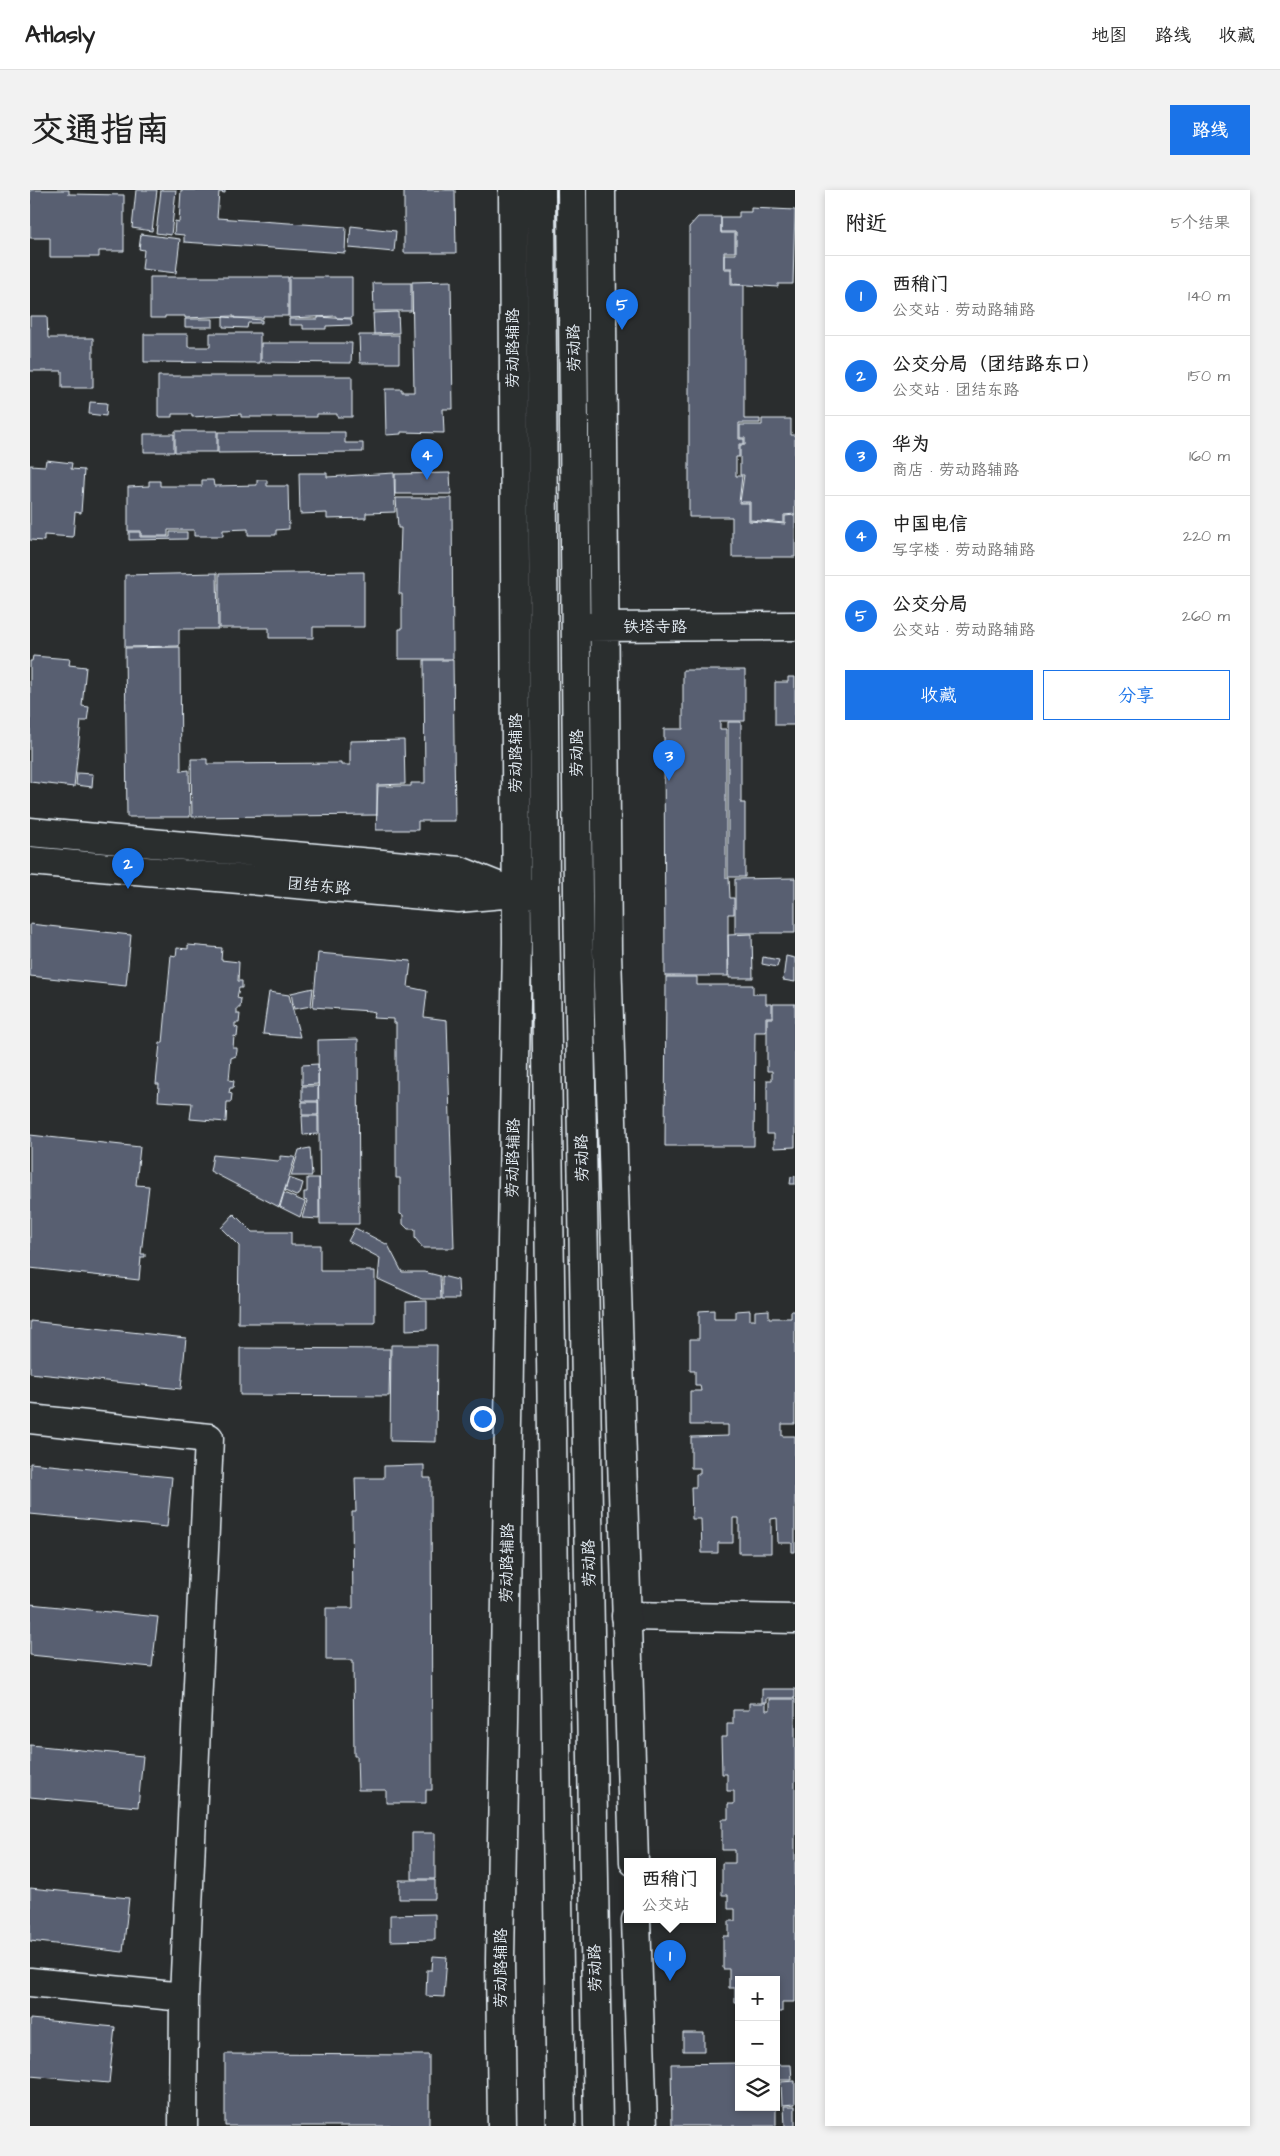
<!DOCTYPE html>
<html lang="zh">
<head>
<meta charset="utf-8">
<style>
	body { margin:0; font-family:"Architects Daughter","LXGW WenKai TC",sans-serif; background:#f2f2f2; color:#222 }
	.controls { position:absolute; right:15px; bottom:15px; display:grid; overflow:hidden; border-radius:0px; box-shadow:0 2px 8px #0003 }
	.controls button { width:45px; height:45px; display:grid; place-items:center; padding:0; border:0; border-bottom:1px solid #e0e0e0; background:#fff; color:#222; font:25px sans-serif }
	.you { position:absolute; left:452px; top:1228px; width:18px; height:18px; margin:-12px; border:4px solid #fff; border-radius:50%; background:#1a73e8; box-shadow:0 0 0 8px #1a73e833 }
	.badge { display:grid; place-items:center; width:32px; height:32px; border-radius:50%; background:#1a73e8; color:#fff; font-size:16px; font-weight:700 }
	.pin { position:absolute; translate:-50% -41px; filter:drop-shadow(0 1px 2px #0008) }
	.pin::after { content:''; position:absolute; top:26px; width:18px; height:15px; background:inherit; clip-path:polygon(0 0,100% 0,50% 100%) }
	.popup { position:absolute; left:594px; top:1668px; width:92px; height:65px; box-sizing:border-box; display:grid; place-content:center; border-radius:0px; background:#fff; filter:drop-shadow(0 1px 4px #0005); font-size:16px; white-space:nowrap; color:#767676 }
	.popup b { font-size:19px; color:#222 }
	.popup::after { content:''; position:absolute; left:50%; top:100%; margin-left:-10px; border:10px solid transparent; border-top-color:#fff }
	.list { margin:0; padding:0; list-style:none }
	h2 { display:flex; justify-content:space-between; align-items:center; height:65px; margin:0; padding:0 20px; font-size:21px }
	h2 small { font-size:16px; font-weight:400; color:#767676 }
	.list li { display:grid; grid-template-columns:32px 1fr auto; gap:15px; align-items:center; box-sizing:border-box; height:80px; padding:0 20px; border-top:1px solid #e0e0e0 }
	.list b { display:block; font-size:19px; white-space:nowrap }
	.list p { margin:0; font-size:16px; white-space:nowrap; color:#767676 }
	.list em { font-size:16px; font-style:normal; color:#767676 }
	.actions { display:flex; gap:10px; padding:15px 20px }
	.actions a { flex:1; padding:11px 0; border:1px solid #1a73e8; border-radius:0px; text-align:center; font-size:18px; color:#1a73e8 }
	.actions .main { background:#1a73e8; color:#fff }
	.icon { flex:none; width:28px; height:28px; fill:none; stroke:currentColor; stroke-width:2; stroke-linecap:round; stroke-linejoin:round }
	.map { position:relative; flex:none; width:765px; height:1936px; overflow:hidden; border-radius:0px }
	header { display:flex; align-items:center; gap:30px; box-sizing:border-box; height:70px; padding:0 25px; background:#fff; border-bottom:1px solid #e0e0e0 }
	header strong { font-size:24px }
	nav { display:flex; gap:28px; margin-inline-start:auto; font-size:18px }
	.intro { display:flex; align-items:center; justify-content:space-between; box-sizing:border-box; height:120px; padding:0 30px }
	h1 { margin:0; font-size:35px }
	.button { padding:12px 22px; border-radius:0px; background:#1a73e8; color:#fff; font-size:18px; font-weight:700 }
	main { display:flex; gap:30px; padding:0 30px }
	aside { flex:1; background:#fff; border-radius:0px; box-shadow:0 2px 8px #0003 }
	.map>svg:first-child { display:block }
</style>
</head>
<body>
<header>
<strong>Atlasly</strong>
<nav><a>地图</a><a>路线</a><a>收藏</a></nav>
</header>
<div class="intro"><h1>交通指南</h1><a class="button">路线</a></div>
<main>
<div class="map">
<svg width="765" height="1936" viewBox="0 0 765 1936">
	<rect width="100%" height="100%" fill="#2a2d2e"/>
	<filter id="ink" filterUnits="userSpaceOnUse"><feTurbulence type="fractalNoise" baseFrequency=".02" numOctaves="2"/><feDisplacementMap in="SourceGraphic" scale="10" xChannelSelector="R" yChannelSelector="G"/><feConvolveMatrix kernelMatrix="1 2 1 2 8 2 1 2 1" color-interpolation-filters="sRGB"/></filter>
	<g filter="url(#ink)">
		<path fill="#595f71" stroke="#e8f1f8" d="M0,0H39V4L94,5V61H69V67H20V48H0Z
			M106,0H127L122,41L102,38Z
			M131,0H146L141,45L126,43Z
			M151,0H195V3L189,2L187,28L316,37L315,63L154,52V45L144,44L145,31L149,32Z
			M374,0H425L426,63H374Z
			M721,18L765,20L763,94H748V97L702,94V78H694V64H706V42H691V27H709V22H721Z
			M668,27H691V43H705V62H694V79H701V95H714V229H730V233H709V249H714V254H709V267H706V286H712L709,313H719V331L755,334V326L765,325V367H702V327H659V37Z
			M321,36L366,41L364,62L319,58Z
			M111,44L150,49L146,83L112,79L114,60L109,59Z
			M120,87H258V126H233V128H204V126L155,128V126H135V128H120Z
			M259,87H322V128H306V126L259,128Z
			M421,91L423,219H413L414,243L371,242V244L356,245L355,199H372V202H384L382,92Z
			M343,93H381V121H344Z
			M368,122L369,143L344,144L343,123Z
			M0,126H17L18,148H63V198H32V181H0Z
			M193,127L232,130V133H218L217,138L193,137Z
			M288,127L321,129L322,135L296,136V139H273V135H259V129H288Z
			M155,129H183V137H155Z
			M180,143H230V173L114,172V144H158V157H180Z
			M329,145H369V173H330Z
			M231,153H322L321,173L231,172Z
			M128,186H322V227H307V224H287V227H211V224L162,227V224H142V227H128Z
			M60,212L77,213L76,226L59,224Z
			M732,229H761V245H765V324L754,325V333L720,330V312H710L714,285H710V255H715V248H710V235H732Z
			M145,241H187V262H145Z
			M188,242H315V253H333V262L188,263Z
			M114,244H144V262H114Z
			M16,270L42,273L41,279L54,280L51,323L45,322L43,347L14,345V351L0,350V275L15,276Z
			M269,283H297V287L364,283L365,322L336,323V328L297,329V323L270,324Z
			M420,283L421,304H365V284Z
			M172,290H183L184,296L227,295V290H237V296H258L259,339L246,340V345H218V339L193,340V346H164V340H138V346H111V341H98V297L119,296V291H130V296H172Z
			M366,308H422L423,469H369V439H372V404H369L371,338H368Z
			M99,342H110V347H140V342H157V349L99,350Z
			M334,382V437H283V448H239V438H189V384Z
			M187,383L188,439H149V456L95,457V385Z
			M150,457L151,581L159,580L160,627H97L95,458Z
			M3,466L40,469L39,475L56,477L52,516L59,517L57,531H51L44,597L0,592V471H2Z
			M394,470H423L425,631H388V640H346L348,596H381V593H395Z
			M653,480H715V531H690V539H696V688H699L700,708H704V724H698V786H635L634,539H653Z
			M758,487H765V535H745V492H758Z
			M698,532H711V613H715V687H698Z
			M374,550L375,594L347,595V625L162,627L161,569H177V574L311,573V575H320V551Z
			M47,583L63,584L62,597L46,595Z
			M765,688V743H705V689Z
			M0,734L101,745L96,796L0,786Z
			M722,744L723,788H699L698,745Z
			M158,755L192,758L191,770L209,772L208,791H212V798H209L207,808L211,809L210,818H207V824H210L209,833H205V837L208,838L207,847L204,846L203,858H207V861L206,866L201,868L199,890L204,891L203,898H200L199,903L202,904L201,912H197L196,932L160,929L162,913L128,911L129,894H126L130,853H133L141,765L146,766L147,758L158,759Z
			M288,763L381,771L378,797L397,801L394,827L417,830L424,1058H393L385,1048V1039H378L373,1034V1025L370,1024V988H366V833H363V829L343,828L345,822L340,821L283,817Z
			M756,766L765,768V792L753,790Z
			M733,767L749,770L747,777L732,774Z
			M636,787H667V795H723V804H736V814H742V827H736V842H725L724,956H635Z
			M283,798L281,816L264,819L261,803Z
			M239,802L259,805L270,847L233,844Z
			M743,814H765V957L744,958V944H737V890H742V881H737V828H743Z
			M328,849L329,1034H290L288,850Z
			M288,874V894L272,895V875Z
			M272,896H288V911H272Z
			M272,912H288V925H272Z
			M272,926H288V944L273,945Z
			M0,945L110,957L106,995L119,996L111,1064H115V1067H111L109,1090L0,1078Z
			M280,958L282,986H261L269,960Z
			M183,965L248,971L250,970V966L263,967L265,968L249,1017L180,981Z
			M765,986V994H760L761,987Z
			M259,988L273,993L270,1004L266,1006L255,1001Z
			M277,988H289V1029L272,1028L277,1011L274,1010V1002H277Z
			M254,1003L275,1012L270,1027L250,1017Z
			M204,1024L222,1042H261V1055H290V1081H345V1133H208L209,1056L191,1038Z
			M325,1038L358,1055L372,1082H394L410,1086L411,1109H392L348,1089L350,1068L318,1051Z
			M412,1086L428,1090L429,1109H412Z
			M397,1111V1139L376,1140V1112Z
			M684,1120V1129H706V1121L720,1120V1130H725V1121L739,1120V1128H761V1121H765V1234H752V1246H765V1362H762V1353H748L747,1328L741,1329V1363H709V1328H703V1353H688V1363H672L671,1329H662L661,1297H666V1284H670V1278H661V1247L698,1246V1235H660V1201H671L670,1195H665V1181H660V1149H669V1121Z
			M0,1131L156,1148L151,1199L0,1183Z
			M361,1155H407L406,1252L360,1251Z
			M210,1158L360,1159L359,1206L210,1205Z
			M0,1273L142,1287L137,1337L0,1324Z
			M394,1275V1288H401L402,1600H396V1613H356V1600H328L327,1566H324L323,1470H296V1418H323L322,1322H326L325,1288H354V1276Z
			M0,1414L128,1427L122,1477L0,1465Z
			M732,1499H765V1508H737V1512H732Z
			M740,1509H765V1812H752V1822H746V1790H709V1813H705V1798H699V1779H693V1746H699V1731H705V1719H698V1705H692V1673H705V1660H692V1629H698V1614H704V1601H697V1584H692L691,1547H697V1534H703V1520H719V1513H736V1520H740Z
			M0,1555L113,1566L108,1617L0,1607Z
			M382,1643H405V1689H382Z
			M369,1690H405V1709H369Z
			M0,1698L99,1708L93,1762L0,1751Z
			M405,1724V1750L360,1751V1725Z
			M403,1766L417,1767L414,1807L396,1806L397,1780H402Z
			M0,1829L85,1837L79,1893L0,1886Z
			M653,1843H674V1861H653Z
			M195,1864L399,1865V1936H195Z
			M709,1873V1917H746V1936H642L641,1874Z
			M746,1875H761L762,1890H746Z
			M765,1891V1914L752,1915L751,1892Z
			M754,1916H765V1936H755Z"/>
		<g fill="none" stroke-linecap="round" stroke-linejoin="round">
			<g stroke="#e8f1f8" stroke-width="31">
				<path id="street" d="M0,1229L179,1248L154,1807L0,1792
					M596,1426L765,1429
					M153,1936L154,1807"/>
			</g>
			<g stroke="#e8f1f8" stroke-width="31">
				<path id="secondary" d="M511,0L515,705L531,1936
					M542,0L548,706L568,1936
					M571,0L577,762L604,1672
					M557,437L765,436
					M0,642L430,681L480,701
					M0,671L428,708L486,703L504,704
					M606,1730L613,1936
					M472,1936L470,1771L487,752L483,0"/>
			</g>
			<use href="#street" stroke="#2a2d2e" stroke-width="28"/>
			<use href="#secondary" stroke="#2a2d2e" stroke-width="28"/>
		</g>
	</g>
	<g text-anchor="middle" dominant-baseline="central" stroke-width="4" stroke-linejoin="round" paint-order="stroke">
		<g font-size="16" fill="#e8f1f8" stroke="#2a2d2e">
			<text transform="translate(483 158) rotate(-90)">劳动路辅路</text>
			<text transform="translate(544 158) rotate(-91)">劳动路</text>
			<text x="625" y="437">铁塔寺路</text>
			<text transform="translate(486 563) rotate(-90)">劳动路辅路</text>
			<text transform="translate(547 563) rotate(-90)">劳动路</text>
			<text transform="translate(289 696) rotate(5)">团结东路</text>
			<text transform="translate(483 968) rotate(-89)">劳动路辅路</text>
			<text transform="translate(552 968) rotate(-91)">劳动路</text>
			<text transform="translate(477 1373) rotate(-89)">劳动路辅路</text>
			<text transform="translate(559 1373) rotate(-91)">劳动路</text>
			<text transform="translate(471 1778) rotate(-90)">劳动路辅路</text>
			<text transform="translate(565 1778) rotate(-91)">劳动路</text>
		</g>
	</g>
</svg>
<div class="controls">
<button>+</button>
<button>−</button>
<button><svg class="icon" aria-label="layers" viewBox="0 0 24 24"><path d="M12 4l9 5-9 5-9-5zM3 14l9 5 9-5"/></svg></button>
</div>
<div class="you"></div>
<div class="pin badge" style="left:640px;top:1791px">1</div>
<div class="popup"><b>西稍门</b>公交站</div>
<div class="pin badge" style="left:98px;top:699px">2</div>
<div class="pin badge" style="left:639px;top:591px">3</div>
<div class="pin badge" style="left:397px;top:290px">4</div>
<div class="pin badge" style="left:592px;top:140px">5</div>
</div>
<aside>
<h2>附近<small>5个结果</small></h2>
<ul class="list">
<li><span class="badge">1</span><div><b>西稍门</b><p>公交站 · 劳动路辅路</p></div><em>140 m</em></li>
<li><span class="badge">2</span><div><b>公交分局（团结路东口）</b><p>公交站 · 团结东路</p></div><em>150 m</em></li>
<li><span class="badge">3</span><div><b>华为</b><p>商店 · 劳动路辅路</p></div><em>160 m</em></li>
<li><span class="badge">4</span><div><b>中国电信</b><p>写字楼 · 劳动路辅路</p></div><em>220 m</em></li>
<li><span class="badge">5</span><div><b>公交分局</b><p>公交站 · 劳动路辅路</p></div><em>260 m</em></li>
</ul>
<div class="actions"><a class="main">收藏</a><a>分享</a></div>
</aside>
</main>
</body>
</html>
